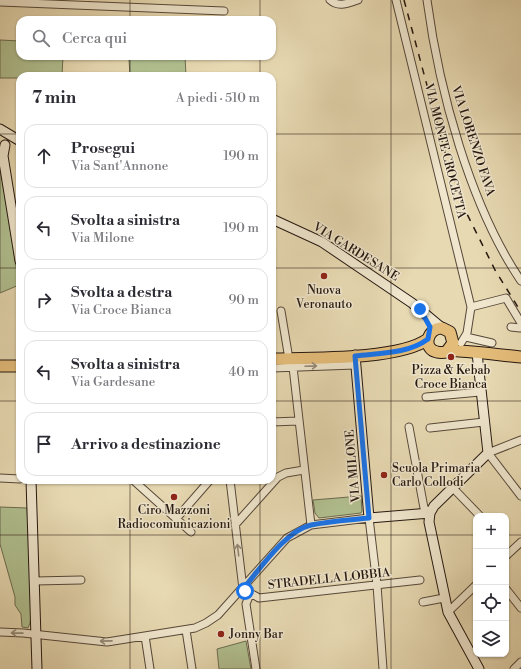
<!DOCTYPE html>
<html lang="it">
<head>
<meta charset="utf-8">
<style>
	body { margin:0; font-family:"Libre Bodoni",serif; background:#f2f2f3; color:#2b2b33 }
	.controls { position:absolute; right:12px; bottom:12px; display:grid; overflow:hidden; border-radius:8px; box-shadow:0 1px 3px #0004 }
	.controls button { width:36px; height:36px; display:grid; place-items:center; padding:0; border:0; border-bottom:1px solid #e1e1e2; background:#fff; color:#2b2b33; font:20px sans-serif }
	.stop { position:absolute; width:12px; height:12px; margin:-9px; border:3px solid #1a73e8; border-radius:50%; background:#fff }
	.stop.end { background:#1a73e8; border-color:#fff; box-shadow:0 1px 4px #0008 }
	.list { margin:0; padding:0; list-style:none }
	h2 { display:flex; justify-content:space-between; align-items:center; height:52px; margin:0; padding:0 16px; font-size:17px }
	h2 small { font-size:13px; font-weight:400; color:#7c7c81 }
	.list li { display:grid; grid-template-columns:26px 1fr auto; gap:12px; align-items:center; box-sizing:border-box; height:64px; margin:0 8px 8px; padding:0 8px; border:1px solid #e1e1e2; border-radius:12px }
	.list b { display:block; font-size:15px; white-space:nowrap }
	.list p { margin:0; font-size:13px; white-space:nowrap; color:#7c7c81 }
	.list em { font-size:13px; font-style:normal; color:#7c7c81 }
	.icon { flex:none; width:22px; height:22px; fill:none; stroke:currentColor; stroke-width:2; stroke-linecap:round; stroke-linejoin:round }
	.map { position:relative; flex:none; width:521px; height:669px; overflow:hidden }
	.search { position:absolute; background:#fff; box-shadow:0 1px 3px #0004; left:16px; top:16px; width:260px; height:44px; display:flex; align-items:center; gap:10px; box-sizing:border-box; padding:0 14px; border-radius:12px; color:#7c7c81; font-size:15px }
	.panel { position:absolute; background:#fff; box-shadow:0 1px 3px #0004; left:16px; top:72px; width:260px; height:412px; border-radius:12px }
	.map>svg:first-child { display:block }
</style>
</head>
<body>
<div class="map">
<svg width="521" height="669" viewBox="0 0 521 669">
	<rect width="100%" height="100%" fill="#e7d9b2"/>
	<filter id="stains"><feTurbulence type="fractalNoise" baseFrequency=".005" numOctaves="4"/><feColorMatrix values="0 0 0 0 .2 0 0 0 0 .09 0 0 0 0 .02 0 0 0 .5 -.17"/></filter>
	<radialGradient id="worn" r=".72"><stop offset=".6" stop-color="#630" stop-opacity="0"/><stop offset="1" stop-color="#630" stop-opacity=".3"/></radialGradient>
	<path fill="#b1c090" stroke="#6b6c50" d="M0,40L20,41V56H63L62,76H20V78H0Z
		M185,56L186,76H130L129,59Z
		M0,164L19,285L0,293Z
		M361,496L362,511L361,513L319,518L315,513L313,500Z
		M0,507L27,508L32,607L30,623L28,628L22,627L21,614L15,605V597L0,544Z
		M246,641L251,669H219L217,649Z"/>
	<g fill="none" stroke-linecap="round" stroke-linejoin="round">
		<g stroke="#564839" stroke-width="9">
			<path id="street" d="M330,0C339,8 348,3 358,0
				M396,0L471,307L467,333L461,343
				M427,0C439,90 470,206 521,281
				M0,2L224,11
				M471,307L506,298L521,323
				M281,311L289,359
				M511,327L520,328L521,326
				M466,337L492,343
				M293,367L311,525
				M272,368L355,365
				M426,397L480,392
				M272,422L298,421
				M409,427L424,508L430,513
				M430,428L484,422
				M521,440L488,453L521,496
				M0,478L20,479
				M133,480L191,532
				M230,480L243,589
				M453,488L480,516
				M176,519L210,480
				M235,525L278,477L286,473L304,470
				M506,556L521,542
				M35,581L81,580
				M243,589L259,598L420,580
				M506,589L521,608
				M250,594L246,604L256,669
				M423,602L444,598
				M448,612L476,585
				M186,630L192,669
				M0,632L23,633L107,642L195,628L206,623L218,615L287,538L311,525L369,518L377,585L383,669
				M145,636L150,669
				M514,669L521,662"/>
		</g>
		<g stroke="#251811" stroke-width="11">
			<path id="secondary" d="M0,129L20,141
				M5,145L3,156L20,261
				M272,219L322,242L412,303L442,328
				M477,353L488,453L434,506L430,513L429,522L448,612L479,669
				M355,355L369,518L430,513
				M31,480L37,669"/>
		</g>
		<g stroke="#251811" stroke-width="13">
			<path id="primary" d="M447,351L453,343L450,332L442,328C427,328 422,349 437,352C444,354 452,350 459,351C479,352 500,355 521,357
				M272,359C309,358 400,360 428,339
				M0,366H20"/>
		</g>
		<use href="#street" stroke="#efe6cd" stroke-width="7"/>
		<use href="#secondary" stroke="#efe6cd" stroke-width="9"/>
		<use href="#primary" stroke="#e4bc79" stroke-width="11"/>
		<path stroke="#251811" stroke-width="1.5" stroke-dasharray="7 7" stroke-linecap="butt" d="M404,0L445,152L462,204L495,270L521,312"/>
	</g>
	<defs><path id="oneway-shaft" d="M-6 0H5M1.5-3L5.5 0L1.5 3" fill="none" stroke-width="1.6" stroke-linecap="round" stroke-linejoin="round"/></defs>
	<g stroke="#948978">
		<use href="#oneway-shaft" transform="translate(311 366) rotate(-2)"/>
		<use href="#oneway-shaft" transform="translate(238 550) rotate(-97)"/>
		<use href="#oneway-shaft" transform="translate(17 633) rotate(-179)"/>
		<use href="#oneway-shaft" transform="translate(106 641) rotate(179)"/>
	</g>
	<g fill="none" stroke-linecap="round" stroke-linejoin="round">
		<path stroke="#1a73e8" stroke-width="5" d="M245,591L243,589C260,569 285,531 311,525C330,521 350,520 369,518L355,356C379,353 408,354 428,339L430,327L420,309"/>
	</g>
	<path fill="none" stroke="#251811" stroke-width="1" stroke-opacity="0.55" d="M130,0V20M260,0V20M391,0V669M130,56V76M260,56V76M0,134H20M272,134H521M0,268H20M272,268H521M0,401H20M272,401H521M130,480V669M260,480V669M0,535H476M506,535H521"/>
	<g fill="#8f2418" stroke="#efe6cd" stroke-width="1.5">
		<circle cx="324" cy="276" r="4"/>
		<circle cx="451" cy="357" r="4"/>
		<circle cx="384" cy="475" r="4"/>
		<circle cx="174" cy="497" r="4"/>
		<circle cx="221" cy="634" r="4"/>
	</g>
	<g text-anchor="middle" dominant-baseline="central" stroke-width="3" stroke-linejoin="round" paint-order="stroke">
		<g font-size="12" fill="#251811" stroke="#efe6cd">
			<text transform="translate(473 141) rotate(72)">VIA LORENZO FAVA</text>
			<text transform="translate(445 151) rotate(76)">VIA MONTE CROCETTA</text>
			<text transform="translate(356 252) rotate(32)">VIA GARDESANE</text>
			<text transform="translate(353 466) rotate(-95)">VIA MILONE</text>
			<text transform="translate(329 579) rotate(-6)">STRADELLA LOBBIA</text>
		</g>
		<g font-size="12" fill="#251811" stroke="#efe6cd">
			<text x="324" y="290">Nuova<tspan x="324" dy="14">Veronauto</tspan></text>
			<text x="451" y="370">Pizza &amp; Kebab<tspan x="451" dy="14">Croce Bianca</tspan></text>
			<text x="392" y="468" text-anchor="start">Scuola Primaria<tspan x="392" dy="14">Carlo Collodi</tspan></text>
			<text x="174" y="510">Ciro Mazzoni<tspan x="174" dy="14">Radiocomunicazioni</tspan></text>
			<text x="229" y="634" text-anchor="start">Jonny Bar</text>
		</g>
	</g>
	<rect width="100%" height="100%" filter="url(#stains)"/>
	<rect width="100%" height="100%" fill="url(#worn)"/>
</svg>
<div class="controls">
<button>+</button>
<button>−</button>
<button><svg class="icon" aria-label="locate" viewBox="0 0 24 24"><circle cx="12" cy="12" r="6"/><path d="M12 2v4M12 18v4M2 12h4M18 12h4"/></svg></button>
<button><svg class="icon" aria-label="layers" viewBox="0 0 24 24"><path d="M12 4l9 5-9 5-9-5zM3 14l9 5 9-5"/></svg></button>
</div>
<div class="stop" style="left:245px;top:591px"></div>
<div class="stop end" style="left:420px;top:309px"></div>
<div class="search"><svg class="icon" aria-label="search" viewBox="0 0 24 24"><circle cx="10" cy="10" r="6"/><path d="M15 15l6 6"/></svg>Cerca qui</div>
<section class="panel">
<h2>7 min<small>A piedi · 510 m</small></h2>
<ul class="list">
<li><svg class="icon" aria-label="ahead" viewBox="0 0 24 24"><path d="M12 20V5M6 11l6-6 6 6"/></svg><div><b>Prosegui</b><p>Via Sant'Annone</p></div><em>190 m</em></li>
<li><svg class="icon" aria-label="left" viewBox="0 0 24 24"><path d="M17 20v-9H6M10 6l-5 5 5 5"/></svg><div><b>Svolta a sinistra</b><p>Via Milone</p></div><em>190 m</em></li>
<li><svg class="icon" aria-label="right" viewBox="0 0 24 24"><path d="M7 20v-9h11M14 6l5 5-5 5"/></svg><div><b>Svolta a destra</b><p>Via Croce Bianca</p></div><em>90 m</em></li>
<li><svg class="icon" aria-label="left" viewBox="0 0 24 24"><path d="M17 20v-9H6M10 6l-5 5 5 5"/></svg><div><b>Svolta a sinistra</b><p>Via Gardesane</p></div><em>40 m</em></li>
<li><svg class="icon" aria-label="arrive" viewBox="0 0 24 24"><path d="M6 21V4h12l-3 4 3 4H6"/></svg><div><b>Arrivo a destinazione</b></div></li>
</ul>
</section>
</div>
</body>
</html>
